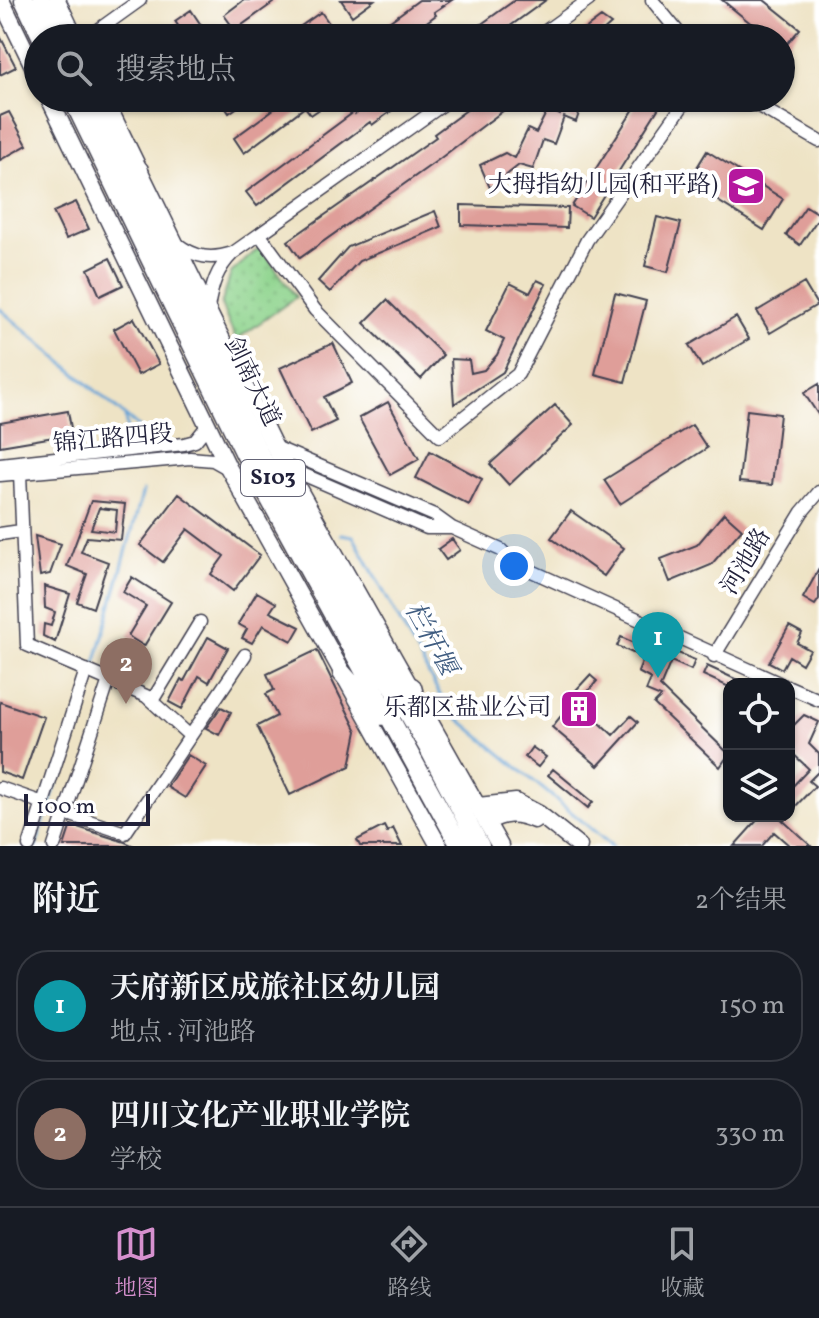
<!DOCTYPE html>
<html lang="zh">
<head>
<meta charset="utf-8">
<style>
	body { margin:0; font-family:Vollkorn,"Noto Serif SC",serif; background:#242831; color:#f1f3f6 }
	.controls { position:absolute; right:24px; bottom:24px; display:grid; overflow:hidden; border-radius:16px; box-shadow:0 2px 6px #0004 }
	.controls button { width:72px; height:72px; display:grid; place-items:center; padding:0; border:0; border-bottom:2px solid #363941; background:#171b24; color:#f1f3f6; font:40px sans-serif }
	.scale { position:absolute; left:24px; bottom:20px; width:126px; box-sizing:border-box; padding-left:8px; border:4px solid #22223b; border-top:0; font-size:22px; line-height:28px; white-space:nowrap; color:#22223b; -webkit-text-stroke:6px #fff; paint-order:stroke }
	.you { position:absolute; left:514px; top:566px; width:28px; height:28px; margin:-20px; border:6px solid #fff; border-radius:50%; background:#1a73e8; box-shadow:0 0 0 12px #1a73e833 }
	.badge { display:grid; place-items:center; width:52px; height:52px; border-radius:50%; background:#d690ce; color:#fff; font-size:26px; font-weight:700 }
	.pin { position:absolute; translate:-50% -66px; filter:drop-shadow(0 2px 4px #0008) }
	.pin::after { content:''; position:absolute; top:42px; width:28px; height:24px; background:inherit; clip-path:polygon(0 0,100% 0,50% 100%) }
	.list { margin:0; padding:0; list-style:none }
	h2 { display:flex; justify-content:space-between; align-items:center; height:104px; margin:0; padding:0 32px; font-size:34px }
	h2 small { font-size:26px; font-weight:400; color:#9ea1a6 }
	.list li { display:grid; grid-template-columns:52px 1fr auto; gap:24px; align-items:center; box-sizing:border-box; height:112px; margin:0 16px 16px; padding:0 16px; border:2px solid #363941; border-radius:32px }
	.list b { display:block; font-size:30px; white-space:nowrap }
	.list p { margin:0; font-size:26px; white-space:nowrap; color:#9ea1a6 }
	.list em { font-size:26px; font-style:normal; color:#9ea1a6 }
	.icon { flex:none; width:44px; height:44px; fill:none; stroke:currentColor; stroke-width:2; stroke-linecap:round; stroke-linejoin:round }
	.map { position:relative; flex:none; width:819px; height:846px; overflow:hidden }
	.search { position:absolute; background:#171b24; box-shadow:0 2px 6px #0004; left:24px; right:24px; top:24px; height:88px; display:flex; align-items:center; gap:20px; box-sizing:border-box; padding:0 28px; border-radius:44px; color:#9ea1a6; font-size:30px }
	.sheet { height:360px; background:#171b24 }
	nav { display:flex; justify-content:space-around; align-items:center; box-sizing:border-box; height:112px; border-top:2px solid #363941; background:#171b24; font-size:22px; color:#9ea1a6 }
	nav a { display:grid; justify-items:center; gap:4px }
	nav .on { color:#d690ce }
	.map>svg:first-child { display:block }
</style>
</head>
<body>
<div class="map">
<svg width="819" height="846" viewBox="0 0 819 846">
	<defs>
		<pattern id="green-dots" width="8" height="8" patternUnits="userSpaceOnUse" patternTransform="scale(2)"><rect width="8" height="8" fill="#8fd48e"/><path d="M2 2h.1M6 6h.1" fill="none" stroke="#7bb67b" stroke-width="1.8" stroke-linecap="round"/></pattern>
	</defs>
	<rect width="100%" height="100%" fill="#fff"/>
	<filter id="ink" filterUnits="userSpaceOnUse"><feTurbulence type="fractalNoise" baseFrequency=".0125" numOctaves="2"/><feDisplacementMap in="SourceGraphic" scale="16" xChannelSelector="R" yChannelSelector="G"/><feConvolveMatrix kernelMatrix="1 2 1 2 8 2 1 2 1" color-interpolation-filters="sRGB"/></filter>
	<filter id="wash" filterUnits="userSpaceOnUse"><feTurbulence type="fractalNoise" baseFrequency=".006" numOctaves="4" result="noise"/><feDisplacementMap in="SourceGraphic" scale="32" xChannelSelector="R" yChannelSelector="G"/><feGaussianBlur stdDeviation="1.8" result="paint"/><feColorMatrix in="noise" values="0 0 0 0 0 0 0 0 0 0 0 0 0 0 0 0 0 1.4 0 .05"/><feComposite in="paint" operator="in"/></filter>
	<g filter="url(#wash)">
		<rect width="100%" height="100%" fill="#eee3c5"/>
		<path fill="url(#green-dots)" stroke="#587b64" stroke-width="2" d="M260,247L296,297L236,340L221,305L231,273Z"/>
		<g fill="none" stroke-linecap="round" stroke-linejoin="round">
			<path stroke="#63a2d5" stroke-width="3" d="M0,309L138,427
				M125,416L127,432
				M341,534L353,536L449,711L612,846
				M94,668L143,491
				M36,846L92,675"/>
		</g>
		<g id="blocks">
			<path fill="#df9e99" fill-rule="evenodd" d="M244,0H277L235,30L224,15Z
				M341,0H374L352,16Z
				M419,0H452L434,12L436,15L405,38H367Z
				M515,0H546L494,38H462Z
				M722,0H764L800,29L781,51V38H769Z
				M191,10L201,25L198,27L205,38H186L175,21Z
				M321,12L331,26L313,38H284Z
				M601,17L611,24L601,33L611,38H573Z
				M0,36L16,67L0,75Z
				M219,98H242L245,102L229,113Z
				M289,98H322L327,104L311,115L305,107L244,153L234,138Z
				M377,98H409L372,125L370,122L257,206L246,192L354,112L355,114Z
				M483,98H520L438,160L300,258L288,241L436,137L434,134Z
				M568,98H584L576,122L564,117L554,144L543,140L533,169L519,165L490,188L480,165L505,153L514,158L528,129L536,133L548,109L560,115Z
				M641,98H658L663,101L590,217L572,206Z
				M9,112L27,145L0,160V116Z
				M707,151L783,199L764,230L688,182Z
				M76,202L89,229L66,239L53,212Z
				M461,205L568,208L567,228L461,225Z
				M806,206L819,214V217L800,245L786,235Z
				M435,211L441,227L359,261L330,292L318,281L348,247Z
				M657,217L681,223L668,272L645,266Z
				M110,258L123,285L100,296L88,269Z
				M537,280L546,284L503,372L454,404L451,359L469,360L471,373L484,370L497,355L504,340L486,331L510,283L530,293Z
				M804,283L817,305L770,333L757,311Z
				M615,293L646,301L625,382L595,374Z
				M387,300L443,355L421,379L364,323Z
				M736,317L749,339L702,367L689,345Z
				M134,318L159,364L138,375L114,329Z
				M333,343L352,383L324,397L336,421L311,433L280,368Z
				M819,384V416L804,393Z
				M388,402L419,459L390,475L359,418Z
				M555,405L573,425L509,485L490,464Z
				M747,410L780,414L772,485L739,482Z
				M68,411L72,434L0,446V423Z
				M692,425L707,448L620,504L604,480Z
				M430,451L482,479L469,505L416,478Z
				M179,494L260,555L233,591L211,574L224,556L188,529L163,562L140,545Z
				M91,501L125,504L121,540L87,537L81,552L108,562L93,608L77,602L87,574L67,566ZM99,508L117,510L115,532L91,529Z
				M571,511L624,548L604,576L551,538Z
				M724,513L742,529L711,565L670,582L661,559L697,545Z
				M35,536L61,544L50,574L40,576Z
				M452,539L460,550L446,560L438,549Z
				M819,569V599L815,605L803,598Z
				M132,577L171,602L144,646L128,636L146,606L123,592Z
				M44,586L70,594L55,642L43,636L44,624L51,626L55,612L45,608Z
				M257,592L276,603L270,612L300,627L292,641L263,625L252,643L242,638L247,629L238,624Z
				M789,626L802,633L797,643L810,650L802,664L789,656L782,669L769,662Z
				M208,637L228,648L209,682L199,676L182,709L169,702L181,679L184,681Z
				M621,637L663,656L666,648L695,660L691,670L671,661L660,687L729,754L720,767L654,704L661,697L646,691L651,679L638,672L644,658L617,646Z
				M317,650L357,731L350,766L290,795L257,726L277,716L266,694L274,690L267,674Z
				M707,666L746,684H729V687L703,675Z
				M590,675L597,681L578,703L613,735L631,716L638,722L598,766L552,727L569,706L565,702Z
				M0,702L44,717L22,780L0,772Z
				M221,707L231,712L219,735L206,728Z
				M804,715L819,722L809,744L819,754V771L809,781L815,786L789,813V790L809,769L789,750V730Z
				M532,747L546,757L538,767L525,757Z
				M188,755L206,766L185,798L167,787Z
				M553,769L593,802L588,808L548,775Z
				M761,816H778L811,846H790L774,832L762,846H734Z
				M71,825L125,842L134,846H64Z
				M384,826L387,832L393,828L402,846H360L357,840Z"/>
		</g>
	</g>
	<g filter="url(#ink)">
		<use href="#blocks" fill-opacity="0" stroke="#413f50" stroke-width="2"/>
		<g fill="none" stroke-linecap="round" stroke-linejoin="round">
			<g stroke="#413f50" stroke-width="15">
				<path id="minor" d="M652,0L683,38
					M87,38L140,0
					M536,38L589,0
					M745,98L819,141
					M260,235L315,310L440,436L518,374L587,240L688,98
					M177,244C196,258 211,260 233,253C216,270 212,285 208,308
					M233,253L452,98
					M275,447L434,515L452,528H427L286,467
					M0,464L184,444L195,441L208,425
					M20,473L27,645L146,696L190,736
					M0,475L190,458L213,460L229,469
					M452,528L501,550L514,563L781,684
					M0,534L21,531
					M714,656L802,512L819,492
					M789,687L819,700
					M152,701L200,622
					M0,788L43,803
					M65,813L125,833L245,655
					M29,846L86,670
					M54,846L109,680"/>
			</g>
			<g stroke="#413f50" stroke-width="19">
				<path id="major" d="M1,0L38,76
					M57,0L75,38
					M49,98L229,469L439,846
					M104,98L273,444L500,846
					M478,806L516,802L539,814L579,846
					M487,822C504,813 516,812 534,820"/>
			</g>
			<g stroke="#413f50" stroke-width="21">
				<path id="highway" d="M24,0L42,38
					M41,0L59,38
					M35,69L38,73
					M72,98L245,454L460,846
					M88,98L259,453L428,747L480,846
					M139,170L143,200
					M342,673L380,716
					M412,687L421,721"/>
			</g>
			<use href="#minor" stroke="#fff" stroke-width="12"/>
			<use href="#major" stroke="#fff" stroke-width="16"/>
			<use href="#highway" stroke="#fff" stroke-width="18"/>
		</g>
	</g>
	<defs>
		<g id="school-square" transform="scale(2)"><rect x="-9" y="-9" width="18" height="18" rx="4" fill="#b5179e" stroke="#fff"/><path d="M0-5L7-2L0 1L-7-2ZM-4 1L0 2.5L4 1V4Q0 6-4 4Z" fill="#fff"/></g>
		<g id="building-square" transform="scale(2)"><rect x="-9" y="-9" width="18" height="18" rx="4" fill="#b5179e" stroke="#fff"/><path d="M-4-6H4V6H1V3H-1V6H-4ZM-2.5-4.3h1.7v1.8h-1.7ZM.8-4.3h1.7v1.8H.8ZM-2.5-1h1.7V.8h-1.7ZM.8-1h1.7V.8H.8Z" fill="#fff"/></g>
	</defs>
	<g fill-rule="evenodd">
		<use href="#school-square" x="746" y="186"/>
		<use href="#building-square" x="579" y="709"/>
	</g>
	<g text-anchor="middle" dominant-baseline="central" stroke-width="8" stroke-linejoin="round" paint-order="stroke">
		<rect fill="#fff" stroke="#646476" stroke-width="2" x="241" y="460" width="64" height="36" rx="6"/>
		<g font-size="22" font-weight="bold" fill="#22223b">
			<text x="273" y="478">S103</text>
		</g>
		<g font-size="24" fill="#22223b" stroke="#fff" text-anchor="end">
			<text x="718" y="186">大拇指幼儿园(和平路)</text>
			<text x="551" y="709">乐都区盐业公司</text>
		</g>
		<g font-size="24" fill="#22223b" stroke="#fff">
			<text transform="translate(251 382) rotate(64)">剑南大道</text>
			<text transform="translate(113 440) rotate(-5)">锦江路四段</text>
			<text transform="translate(747 562) rotate(-59)">河池路</text>
		</g>
		<g font-size="26" font-style="italic" fill="#3f5c80" stroke="#fff">
			<text transform="translate(430 639) rotate(61)">栏杆堰</text>
		</g>
	</g>
</svg>
<div class="controls">
<button><svg class="icon" aria-label="locate" viewBox="0 0 24 24"><circle cx="12" cy="12" r="6"/><path d="M12 2v4M12 18v4M2 12h4M18 12h4"/></svg></button>
<button><svg class="icon" aria-label="layers" viewBox="0 0 24 24"><path d="M12 4l9 5-9 5-9-5zM3 14l9 5 9-5"/></svg></button>
</div>
<div class="scale">100 m</div>
<div class="you"></div>
<div class="pin badge" style="left:658px;top:678px;background:#0f9aa8">1</div>
<div class="pin badge" style="left:126px;top:704px;background:#8d6e63">2</div>
<div class="search"><svg class="icon" aria-label="search" viewBox="0 0 24 24"><circle cx="10" cy="10" r="6"/><path d="M15 15l6 6"/></svg>搜索地点</div>
</div>
<section class="sheet">
<h2>附近<small>2个结果</small></h2>
<ul class="list">
<li><span class="badge" style="background:#0f9aa8">1</span><div><b>天府新区成旅社区幼儿园</b><p>地点 · 河池路</p></div><em>150 m</em></li>
<li><span class="badge" style="background:#8d6e63">2</span><div><b>四川文化产业职业学院</b><p>学校</p></div><em>330 m</em></li>
</ul>
</section>
<nav>
<a class="on"><svg class="icon" aria-label="map" viewBox="0 0 24 24"><path d="M3 6l6-2 6 2 6-2v14l-6 2-6-2-6 2zM9 4v14M15 6v14"/></svg>地图</a>
<a><svg class="icon" aria-label="directions" viewBox="0 0 24 24"><path d="M12 3l9 9-9 9-9-9zM9 14v-3h6M13 9l2 2-2 2"/></svg>路线</a>
<a><svg class="icon" aria-label="saved" viewBox="0 0 24 24"><path d="M7 4h10v16l-5-4-5 4z"/></svg>收藏</a>
</nav>
</body>
</html>
